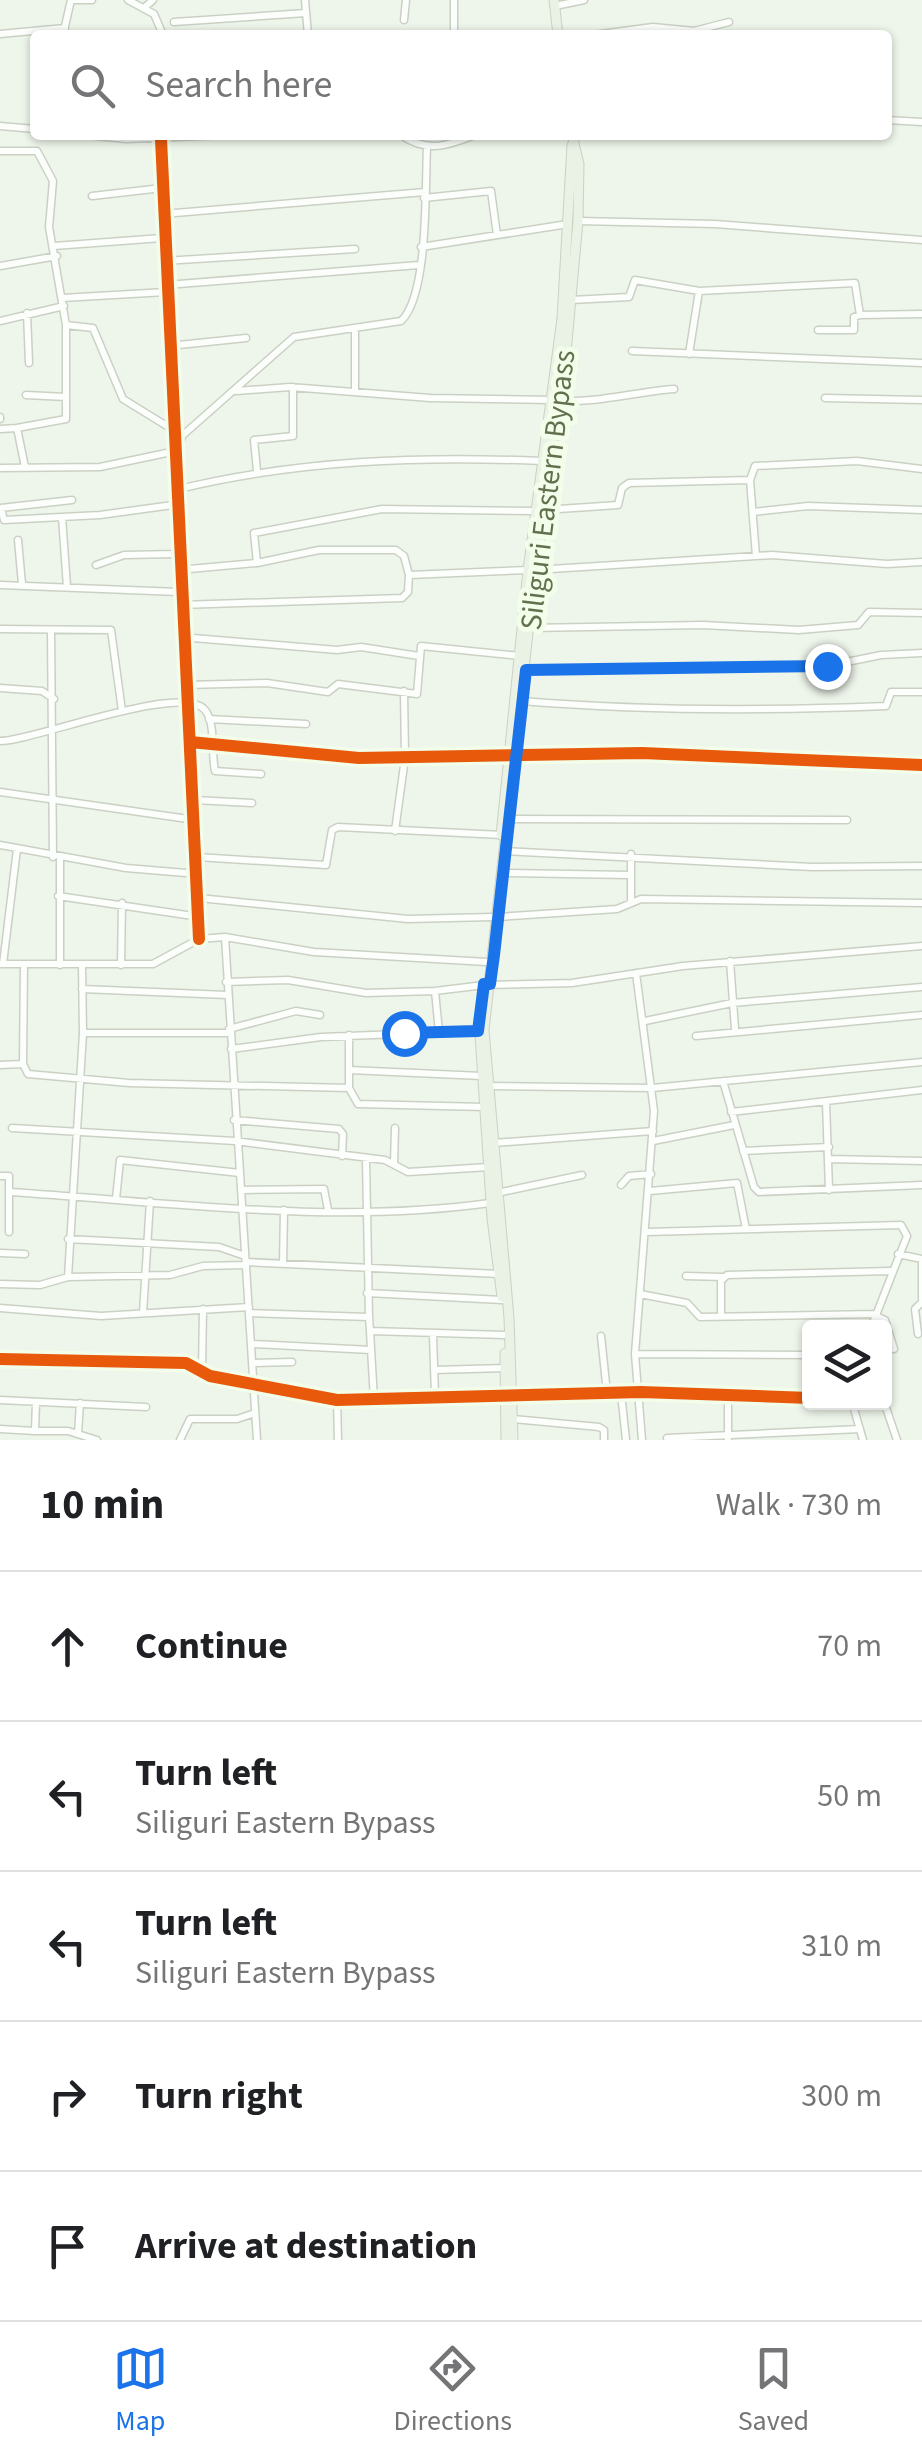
<!DOCTYPE html>
<html lang="en">
<head>
<meta charset="utf-8">
<style>
	body { margin:0; font-family:"Source Sans 3",sans-serif; background:#f6f6f6; color:#202124 }
	.controls { position:absolute; right:30px; bottom:30px; display:grid; overflow:hidden; border-radius:10px; box-shadow:0 2px 8px #0004 }
	.controls button { width:90px; height:90px; display:grid; place-items:center; padding:0; border:0; border-bottom:2px solid #e0e0e0; background:#fff; color:#202124; font:50px sans-serif }
	.stop { position:absolute; width:30px; height:30px; margin:-22px; border:8px solid #1a73e8; border-radius:50%; background:#fff }
	.stop.end { background:#1a73e8; border-color:#fff; box-shadow:0 2px 10px #0008 }
	.list { margin:0; padding:0; list-style:none }
	h2 { display:flex; justify-content:space-between; align-items:center; height:130px; margin:0; padding:0 40px; font-size:42px }
	h2 small { font-size:32px; font-weight:400; color:#757577 }
	.list li { display:grid; grid-template-columns:65px 1fr auto; gap:30px; align-items:center; box-sizing:border-box; height:150px; padding:0 40px; border-top:2px solid #e0e0e0 }
	.list b { display:block; font-size:38px; white-space:nowrap }
	.list p { margin:0; font-size:32px; white-space:nowrap; color:#757577 }
	.list em { font-size:32px; font-style:normal; color:#757577 }
	.icon { flex:none; width:55px; height:55px; fill:none; stroke:currentColor; stroke-width:2; stroke-linecap:round; stroke-linejoin:round }
	.map { position:relative; flex:none; width:922px; height:1440px; overflow:hidden }
	.search { position:absolute; background:#fff; box-shadow:0 2px 8px #0004; left:30px; right:30px; top:30px; height:110px; display:flex; align-items:center; gap:25px; box-sizing:border-box; padding:0 35px; border-radius:10px; color:#757577; font-size:38px }
	.sheet { height:880px; background:#fff }
	nav { display:flex; justify-content:space-around; align-items:center; box-sizing:border-box; height:140px; border-top:2px solid #e0e0e0; background:#fff; font-size:28px; color:#757577 }
	nav a { display:grid; justify-items:center; gap:5px }
	nav .on { color:#1a73e8 }
	.map>svg:first-child { display:block }
</style>
</head>
<body>
<div class="map">
<svg width="922" height="1440" viewBox="0 0 922 1440">
	<rect width="100%" height="100%" fill="#eef5ea"/>
	<g fill="none" stroke-linecap="round" stroke-linejoin="round">
		<g stroke="#cad1c4" stroke-width="9">
			<path id="minor" d="M71,0H92
				M128,0L154,14L163,35
				M305,0L308,35
				M555,6L584,0
				M145,7L153,0
				M404,20L406,0
				M174,22L306,13
				M0,34L65,28
				M63,35L71,0
				M454,35V0
				M593,35L653,27L694,31L729,22
				M887,120L922,122
				M0,126L35,129
				M87,135L126,139L227,135
				M401,135C427,153 447,146 475,135
				M161,139L199,939
				M0,151H37L53,181L49,227L66,325L93,328L123,399L175,431
				M92,196L162,188
				M424,198L491,191L497,235
				M163,214L425,192
				M578,221L715,224L922,240
				M54,246L162,238
				M421,247L568,224
				M164,261L355,249
				M0,266L57,256
				M166,285L419,265
				M62,298L166,292
				M571,300L629,297L635,280L699,291L855,283L860,315L922,314
				M27,313L29,363
				M0,321L64,306
				M355,328V392
				M818,330H854V317L860,315
				M169,346L246,338
				M632,351L922,363
				M689,354L699,291
				M236,391L290,387L430,398L551,400
				M26,395L66,397
				M825,398L922,400
				M559,401C598,403 635,392 674,389
				M0,417V419
				M17,428L66,419V325
				M0,429L17,428L25,467
				M0,468L100,467L176,451L183,435L294,337L401,321C429,295 425,186 427,147
				M257,471L254,440L293,436V387
				M179,489C299,460 419,456 542,461
				M1,508L4,520L100,515L180,504
				M1,508L72,500
				M544,510L618,505L622,488L629,483L750,480
				M753,512L808,506L922,510
				M62,517L67,587
				M18,540L22,584
				M756,556L750,480L755,466L857,461L922,469
				M257,563L319,550H396L404,556L409,575
				M96,565L124,555L177,554
				M178,570L257,563L254,533L382,509L535,511
				M535,570L772,555L887,564L922,562
				M0,585L179,592
				M180,605L402,598L408,592L409,575L528,570
				M529,628L703,625L799,630L858,625L869,612L922,613
				M0,629L111,630L122,711
				M51,630L53,857
				M181,637L337,650L361,647L419,656
				M526,670L827,666L881,655L922,653
				M185,685L267,683L328,692L338,684L417,694L421,646L520,656
				M0,688L42,691L54,699
				M522,701C644,711 764,711 886,706L891,692H922
				M209,719L306,724
				M0,741C34,741 182,682 205,710C216,723 211,755 215,771L261,774
				M190,742L359,758L642,753L922,765
				M0,792L195,820
				M194,800L252,803
				M510,819L847,820
				M395,831L405,758L404,691
				M0,845L126,868L198,874
				M505,851L812,867L922,866
				M631,854V901
				M197,857L326,865L332,830L338,827L502,835
				M60,858V965
				M503,873L629,875
				M58,896L200,917
				M199,898L408,919L492,917
				M498,917L617,909L641,899L922,903
				M225,937L257,1440
				M730,961L735,1029
				M0,964H153L199,939L225,937L314,952L487,962
				M3,964L17,849
				M82,965L83,1033H229
				M121,965L122,903
				M636,973L654,1111L635,1354L642,1440
				M226,982L288,980L366,993L435,991L484,985L572,983L683,966L922,946
				M82,989L227,995
				M435,991L439,1032
				M645,1021L732,1003L922,987
				M229,1029L296,1011L320,1015
				M349,1035V1088L358,1104L485,1107
				M696,1036L922,1015
				M231,1049L321,1037L478,1031
				M23,1064L24,964
				M0,1065L23,1064L28,1074L129,1083L349,1088
				M349,1070L482,1076
				M723,1081L754,1187L759,1192L922,1185
				M489,1086L652,1088L922,1062
				M826,1102L829,1190
				M731,1112L922,1090
				M234,1120L339,1129L343,1134L342,1156
				M12,1128L235,1141L385,1160L408,1172L489,1167
				M653,1141L734,1125
				M494,1143L653,1131
				M743,1151L829,1147
				M829,1159L922,1161
				M394,1163L395,1128
				M0,1176H9V1232
				M621,1185L629,1176L651,1174
				M242,1190L324,1189L328,1210
				M650,1191L737,1183L746,1229
				M9,1192C169,1202 331,1225 490,1203
				M497,1193L582,1175
				M116,1199L120,1160L240,1173
				M647,1232L901,1225L907,1236L871,1328
				M68,1239L219,1247L245,1256
				M0,1253L25,1254
				M898,1254L922,1259
				M246,1262L499,1274
				M283,1264L284,1210
				M686,1276L723,1277
				M68,1277L83,1033
				M0,1284L40,1285L68,1277L170,1275L203,1266L245,1265
				M367,1293L502,1300
				M640,1294L687,1303L700,1317L877,1314
				M0,1308L101,1316L249,1307
				M143,1313L150,1201
				M249,1313L369,1317L366,1159
				M721,1316V1281L727,1275L890,1271
				M876,1316L885,1320L894,1349
				M369,1317L370,1331L505,1335
				M370,1331L374,1400
				M918,1334L915,1309L922,1302V1262
				M433,1335L435,1396
				M601,1336L607,1393
				M252,1344L371,1350
				M635,1354L810,1355
				M0,1359L186,1363L210,1376L337,1400L641,1392L810,1398
				M253,1363L292,1362
				M202,1370L203,1309
				M434,1370L506,1368
				M621,1393L626,1440
				M728,1397V1440
				M0,1400L146,1407
				M337,1400L338,1440
				M36,1402L35,1431H68L97,1440
				M852,1402L863,1440
				M884,1402L897,1440
				M513,1419L599,1427L604,1430V1440
				M0,1429L35,1431
				M78,1433L80,1403
				M667,1438L860,1429
				M180,1440L190,1419H237L255,1413"/>
		</g>
		<g stroke="#cbd1c3" stroke-width="11">
			<path id="major" d="M554,0L558,35
				M501,835L528,570L562,319L572,145
				M479,1019L492,1218L502,1297
				M505,1353L506,1440
				M513,1440L509,1318L484,1030L535,570L566,353L578,221L579,164L572,135"/>
		</g>
		<use href="#minor" stroke="#fcfefc" stroke-width="6"/>
		<use href="#major" stroke="#eaf1e5" stroke-width="9"/>
		<g stroke="#f2fdea" stroke-width="19">
			<path id="cycleway" d="M161,139L199,939
				M190,742L359,758L642,753L922,765
				M0,1359L186,1363L210,1376L337,1400L641,1392L810,1398"/>
		</g>
		<use href="#cycleway" stroke="#e8590c" stroke-width="12"/>
	</g>
	<g fill="none" stroke-linecap="round" stroke-linejoin="round">
		<path stroke="#1a73e8" stroke-width="12" d="M404,1033L478,1031L484,984H490L494,955L526,670L827,666"/>
	</g>
	<g text-anchor="middle" dominant-baseline="central" stroke-width="10" stroke-linejoin="round" paint-order="stroke">
		<g font-size="30" fill="#64704d" stroke="#f2fdea">
			<text transform="translate(548 490) rotate(-83)">Siliguri Eastern Bypass</text>
		</g>
	</g>
</svg>
<div class="controls">
<button><svg class="icon" aria-label="layers" viewBox="0 0 24 24"><path d="M12 4l9 5-9 5-9-5zM3 14l9 5 9-5"/></svg></button>
</div>
<div class="stop" style="left:404px;top:1033px"></div>
<div class="stop end" style="left:827px;top:666px"></div>
<div class="search"><svg class="icon" aria-label="search" viewBox="0 0 24 24"><circle cx="10" cy="10" r="6"/><path d="M15 15l6 6"/></svg>Search here</div>
</div>
<section class="sheet">
<h2>10 min<small>Walk · 730 m</small></h2>
<ul class="list">
<li><svg class="icon" aria-label="ahead" viewBox="0 0 24 24"><path d="M12 20V5M6 11l6-6 6 6"/></svg><div><b>Continue</b></div><em>70 m</em></li>
<li><svg class="icon" aria-label="left" viewBox="0 0 24 24"><path d="M17 20v-9H6M10 6l-5 5 5 5"/></svg><div><b>Turn left</b><p>Siliguri Eastern Bypass</p></div><em>50 m</em></li>
<li><svg class="icon" aria-label="left" viewBox="0 0 24 24"><path d="M17 20v-9H6M10 6l-5 5 5 5"/></svg><div><b>Turn left</b><p>Siliguri Eastern Bypass</p></div><em>310 m</em></li>
<li><svg class="icon" aria-label="right" viewBox="0 0 24 24"><path d="M7 20v-9h11M14 6l5 5-5 5"/></svg><div><b>Turn right</b></div><em>300 m</em></li>
<li><svg class="icon" aria-label="arrive" viewBox="0 0 24 24"><path d="M6 21V4h12l-3 4 3 4H6"/></svg><div><b>Arrive at destination</b></div></li>
</ul>
</section>
<nav>
<a class="on"><svg class="icon" aria-label="map" viewBox="0 0 24 24"><path d="M3 6l6-2 6 2 6-2v14l-6 2-6-2-6 2zM9 4v14M15 6v14"/></svg>Map</a>
<a><svg class="icon" aria-label="directions" viewBox="0 0 24 24"><path d="M12 3l9 9-9 9-9-9zM9 14v-3h6M13 9l2 2-2 2"/></svg>Directions</a>
<a><svg class="icon" aria-label="saved" viewBox="0 0 24 24"><path d="M7 4h10v16l-5-4-5 4z"/></svg>Saved</a>
</nav>
</body>
</html>
